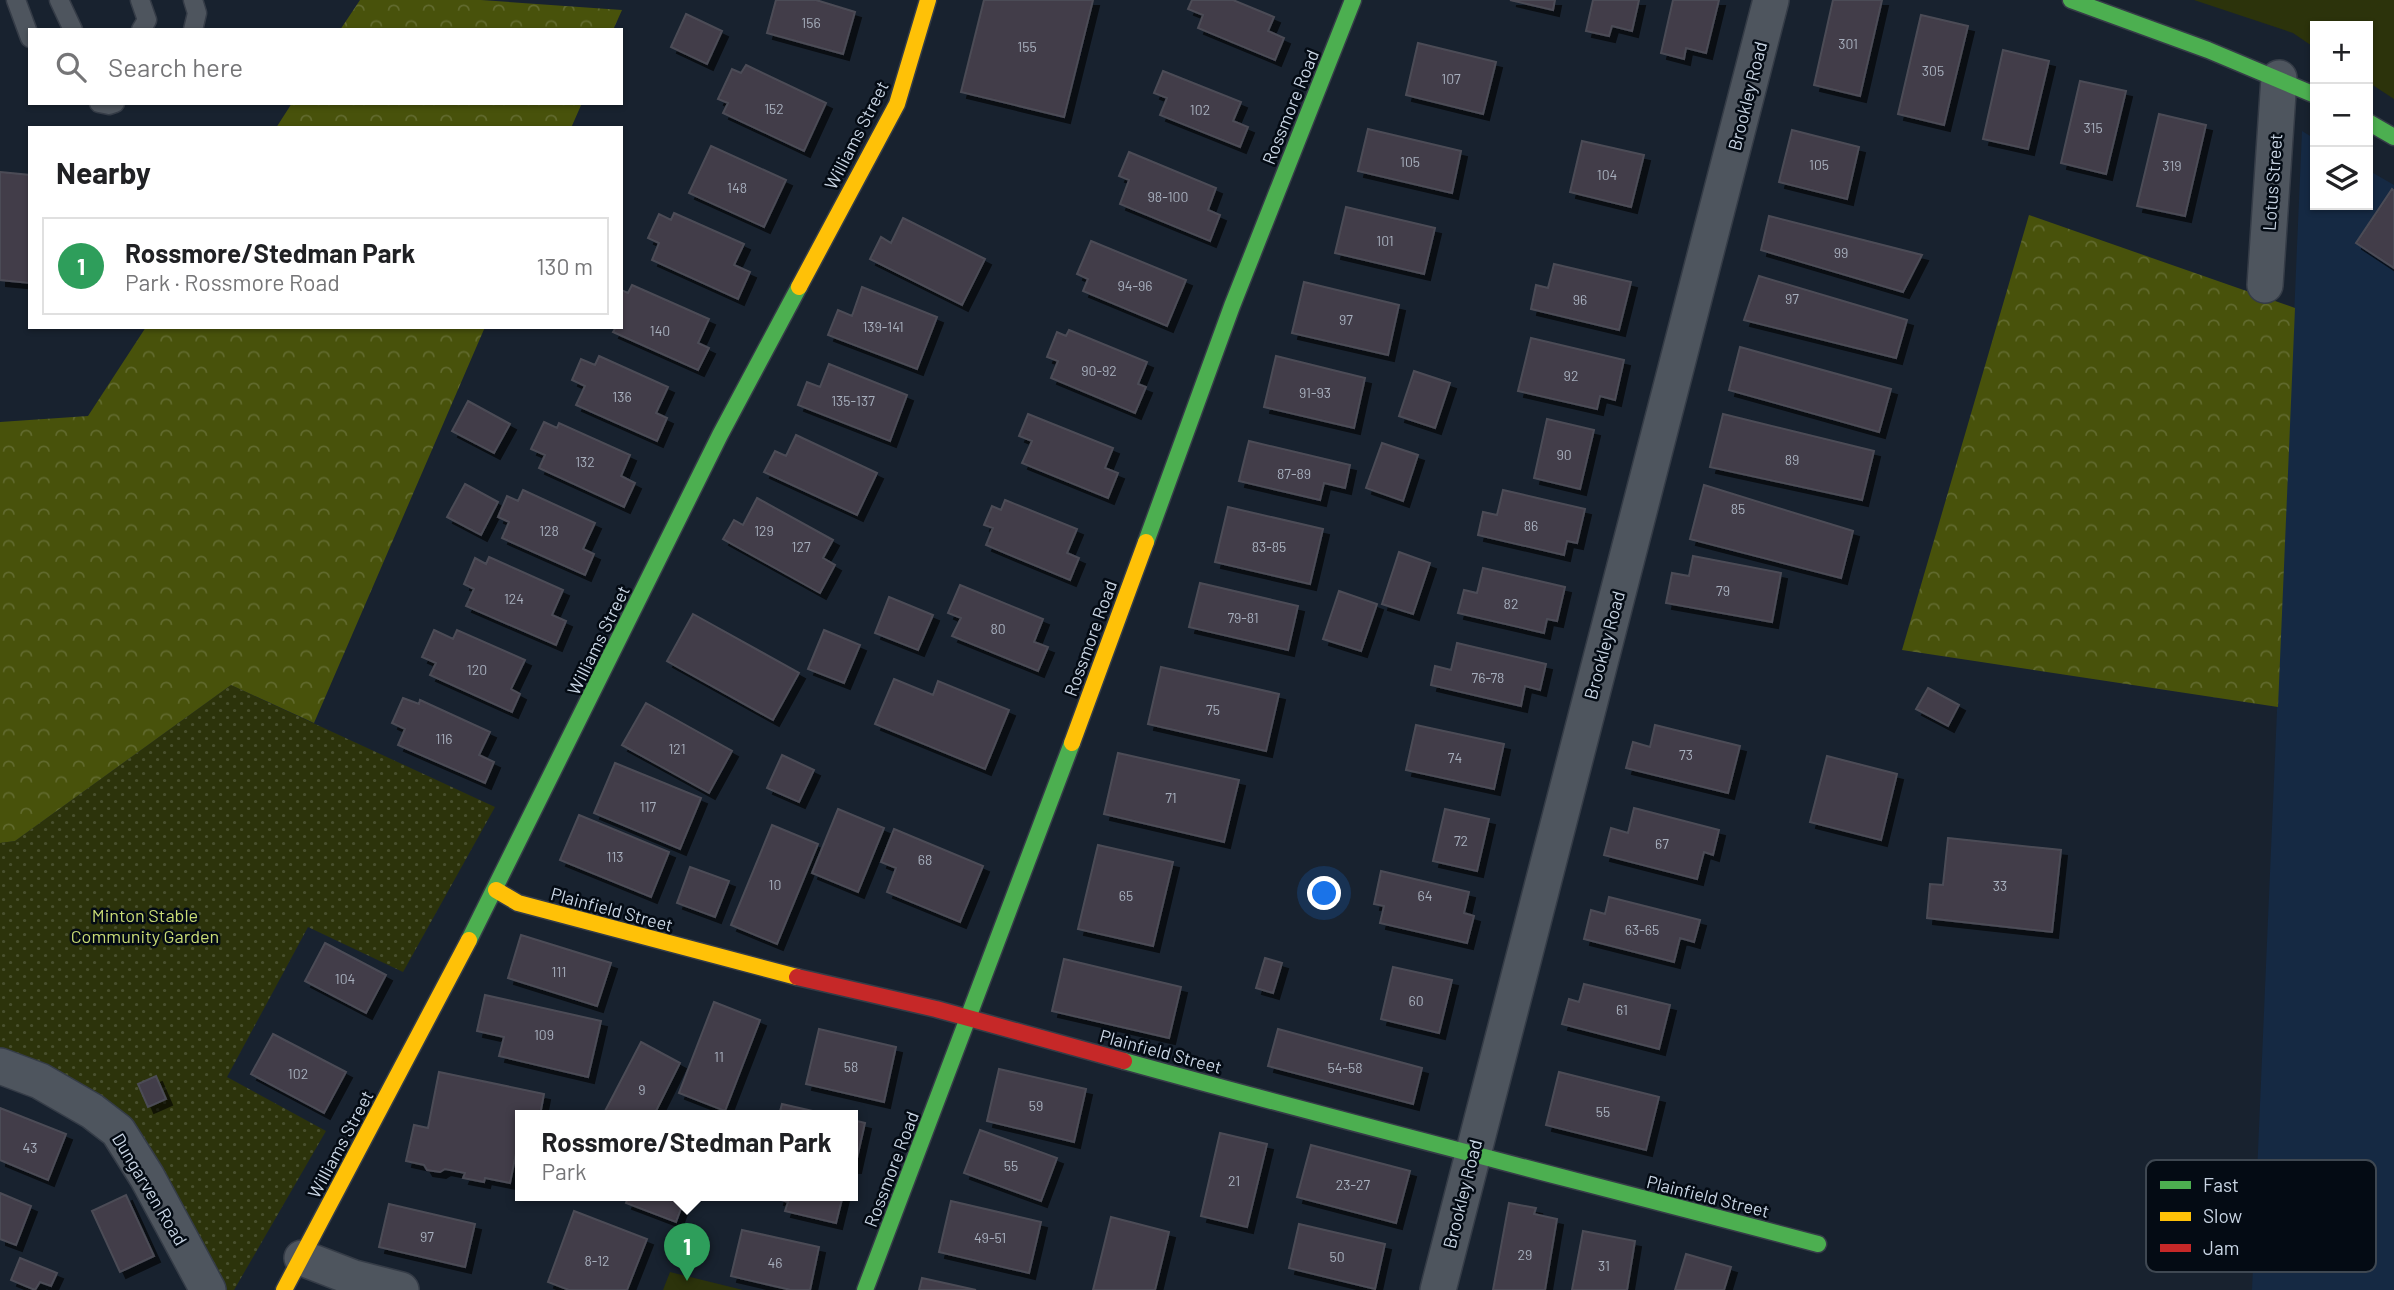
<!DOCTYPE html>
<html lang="en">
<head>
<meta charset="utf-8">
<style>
	body { margin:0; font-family:Barlow,sans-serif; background:#f2f2f2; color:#202124 }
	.controls { position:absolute; right:21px; top:21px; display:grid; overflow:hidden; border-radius:0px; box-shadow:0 2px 5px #0004 }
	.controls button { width:63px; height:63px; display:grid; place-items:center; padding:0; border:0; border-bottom:2px solid #e0e0e0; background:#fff; color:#202124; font:35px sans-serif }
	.you { position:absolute; left:1325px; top:894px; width:24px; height:24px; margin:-18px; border:5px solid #fff; border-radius:50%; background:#1a73e8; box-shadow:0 0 0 10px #1a73e833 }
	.badge { display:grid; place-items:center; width:46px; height:46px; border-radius:50%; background:#50565e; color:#fff; font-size:23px; font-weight:700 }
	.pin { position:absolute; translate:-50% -58px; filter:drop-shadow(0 2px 4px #0008) }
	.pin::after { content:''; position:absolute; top:37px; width:24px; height:21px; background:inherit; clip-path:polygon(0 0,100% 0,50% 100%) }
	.popup { position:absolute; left:515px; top:1110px; width:343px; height:91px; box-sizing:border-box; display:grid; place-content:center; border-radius:0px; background:#fff; filter:drop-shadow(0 2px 5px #0005); font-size:23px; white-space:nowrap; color:#757577 }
	.popup b { font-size:26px; color:#202124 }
	.popup::after { content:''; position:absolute; left:50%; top:100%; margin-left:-14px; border:14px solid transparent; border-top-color:#fff }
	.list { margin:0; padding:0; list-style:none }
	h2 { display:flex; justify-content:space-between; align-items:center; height:91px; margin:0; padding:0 28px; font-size:30px }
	h2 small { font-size:23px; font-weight:400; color:#757577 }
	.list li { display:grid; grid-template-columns:46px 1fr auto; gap:21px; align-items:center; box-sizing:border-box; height:98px; margin:0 14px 14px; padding:0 14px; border:2px solid #e0e0e0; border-radius:0px }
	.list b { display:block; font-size:26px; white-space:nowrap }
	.list p { margin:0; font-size:23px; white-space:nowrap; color:#757577 }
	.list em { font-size:23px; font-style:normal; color:#757577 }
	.icon { flex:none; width:38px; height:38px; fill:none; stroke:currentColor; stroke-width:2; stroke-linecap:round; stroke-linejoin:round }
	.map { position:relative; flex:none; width:2394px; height:1290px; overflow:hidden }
	.search { position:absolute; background:#fff; box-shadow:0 2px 5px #0004; left:28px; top:28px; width:595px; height:77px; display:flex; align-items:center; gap:18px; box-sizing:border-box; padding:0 24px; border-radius:0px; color:#757577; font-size:26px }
	.panel { position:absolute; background:#fff; box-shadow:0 2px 5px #0004; left:28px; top:126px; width:595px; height:203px; border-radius:0px }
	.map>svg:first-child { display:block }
</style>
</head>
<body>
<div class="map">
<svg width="2394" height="1290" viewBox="0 0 2394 1290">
	<defs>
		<pattern id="grass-dots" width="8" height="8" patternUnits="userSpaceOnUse" patternTransform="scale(1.75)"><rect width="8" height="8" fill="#2c330b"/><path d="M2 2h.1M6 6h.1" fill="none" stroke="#49502e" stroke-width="1.8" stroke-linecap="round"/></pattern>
		<pattern id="forest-crowns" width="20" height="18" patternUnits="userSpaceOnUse" patternTransform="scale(1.75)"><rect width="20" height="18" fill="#48520b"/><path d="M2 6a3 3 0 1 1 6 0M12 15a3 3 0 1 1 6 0" fill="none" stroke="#616a2e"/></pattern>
		<filter id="shadow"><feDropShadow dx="6" dy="6" stdDeviation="0" flood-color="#0009"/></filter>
	</defs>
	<rect width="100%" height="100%" fill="#18222f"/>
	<path fill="#152943" d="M2302,131L2315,139V205H2368V170L2394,185V1290H2252Z"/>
	<path fill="url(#grass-dots)" d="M231,685L495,807L403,972L308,927L227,1077L326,1131L234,1290H227L129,1128L0,1049V843L15,841Z"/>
	<path fill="url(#forest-crowns)" d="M360,0H481L622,10L613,30H340Z
		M292,103H582L571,128H276Z
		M2029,215L2295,308L2278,707L1902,650Z
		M146,327H485L314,723L231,685L15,841L0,843V422L88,416Z"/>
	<path fill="#2c330b" d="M2194,0H2394V99L2368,82V26H2315V48L2293,33Z
		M670,1272L743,1290H663Z"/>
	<path fill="#423c48" stroke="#4c4c56" stroke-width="2" filter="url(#shadow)" d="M776,0H816L855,12L843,54L767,33Z
		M984,0H1093L1064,117L961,92Z
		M1192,0H1233L1274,17L1268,31L1284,38L1275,60L1198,28L1203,15L1188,9Z
		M1510,0H1555L1553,10Z
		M1593,0H1639L1632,31L1612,26L1609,36L1586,31Z
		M1673,0H1719L1706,53L1686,48L1684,59L1661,53Z
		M1833,0H1882L1860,96L1814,85Z
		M686,14L722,31L707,64L671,47Z
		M1921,15L1968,26L1944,125L1898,114Z
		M1418,43L1496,62L1483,114L1406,95Z
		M2003,50L2049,61L2028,149L1983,139Z
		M746,65L826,103L804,151L723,113L728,103L718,99L732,69L741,73Z
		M1163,71L1241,102L1233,121L1248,127L1240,147L1160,115L1167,98L1154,93Z
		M2080,81L2126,91L2106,174L2061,163Z
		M2159,114L2206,125L2185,216L2137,206Z
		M1368,129L1461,151L1452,193L1358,171Z
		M1792,130L1859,147L1847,199L1779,182Z
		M1582,141L1644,155L1631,207L1570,192Z
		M711,146L786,180L764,227L689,193Z
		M1129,152L1216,188L1208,210L1220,215L1210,241L1120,204L1129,180L1119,176Z
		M0,172L30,175V283L0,280Z
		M2392,189L2394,191V268L2356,243Z
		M1346,207L1435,228L1424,274L1335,253Z
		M674,213L744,244L734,265L750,272L738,299L652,260L659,243L648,238L659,214L671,220Z
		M1769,216L1922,255L1903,292L1761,250Z
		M903,218L985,259L962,305L870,259L881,237L891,243Z
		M1091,241L1186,280L1167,326L1083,291L1088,279L1077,274Z
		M1554,264L1631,282L1619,330L1531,309L1536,285L1548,288Z
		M1759,276L1907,320L1896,358L1744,320Z
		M1304,282L1399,305L1388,355L1292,333Z
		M632,285L709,319L698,343L709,348L698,370L613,332L616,327H621V290L628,293Z
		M862,287L937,317L917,369L828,335L838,310L852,316Z
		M1069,330L1147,362L1138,384L1146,387L1135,413L1051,378L1058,361L1047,357L1057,332L1066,336Z
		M1531,338L1624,360L1615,400L1600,396L1597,409L1518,391Z
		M1740,347L1891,389L1879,432L1729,390Z
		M599,356L668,387L656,413L667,418L657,441L576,405L585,386L572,380L581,359L595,365Z
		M1276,356L1365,378L1354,428L1264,407Z
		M829,364L907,395L890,441L798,405L807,382L820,387Z
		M1414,371L1450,383L1435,428L1399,416Z
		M468,401L510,424L494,453L452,431Z
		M1028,414L1113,448L1105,468L1118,473L1108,498L1022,463L1032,441L1019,436Z
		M1723,414L1874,451L1862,500L1710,467Z
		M1547,419L1594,430L1580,489L1534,478Z
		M544,422L557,428L559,423L630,455L621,476L635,483L624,507L539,468L545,455L531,449Z
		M796,435L877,473L857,515L764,472L775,451L786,456Z
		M1249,441L1350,465L1345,488L1324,483L1320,500L1239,481Z
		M1382,443L1418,455L1403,501L1366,488Z
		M465,484L498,502L481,535L447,517Z
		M1704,485L1853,531L1841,578L1690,539Z
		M523,490L595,523L583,549L594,554L585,575L502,538L509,522L498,517L507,496L518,501Z
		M1503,490L1585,509L1577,543L1567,541L1564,555L1478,535L1483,512L1497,515Z
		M757,498L833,540L823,558L835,565L820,593L723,539L734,520L743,525Z
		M1005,500L1077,529L1067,553L1079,558L1070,580L986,545L993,528L984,525L992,506L1001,510Z
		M1228,507L1323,529L1310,584L1215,562Z
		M1399,552L1430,563L1413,614L1382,604Z
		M1693,556L1781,573L1772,622L1666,603L1672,573L1689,576Z
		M489,557L563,590L552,615L566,621L556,645L466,606L474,589L464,584L475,558L486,564Z
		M1483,568L1565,587L1557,621L1547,619L1544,633L1458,613L1464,590L1477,593Z
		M1200,583L1298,606L1288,650L1189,627Z
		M960,585L1043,619L1034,642L1048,647L1038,671L952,636L961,618L948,613Z
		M1339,591L1377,604L1361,651L1323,639Z
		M889,597L933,615L918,650L875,633Z
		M693,614L799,673L773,720L667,661Z
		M434,630L453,639L457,630L525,660L511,689L520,694L512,712L430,675L436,663L422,657Z
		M824,630L860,645L844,683L808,669Z
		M1457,643L1546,664L1540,690L1525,686L1521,706L1431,685L1435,666L1451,670Z
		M1161,667L1279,694L1266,751L1148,724Z
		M894,679L933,695L938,681L1009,710L985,769L875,724Z
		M1928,688L1959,705L1948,726L1916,709Z
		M403,698L419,704L420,700L490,732L479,755L494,762L485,783L398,745L405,729L392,723Z
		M646,703L732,751L709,793L622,745Z
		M1416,725L1504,744L1494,789L1406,770Z
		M1655,725L1740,746L1728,793L1626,768L1633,742L1650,747Z
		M1118,753L1239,780L1224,842L1104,814Z
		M782,755L814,770L799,802L767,788Z
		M1827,756L1897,774L1881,840L1810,822Z
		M615,763L701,798L680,849L594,813Z
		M1634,808L1719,830L1713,855L1704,852L1697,879L1604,855L1611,828L1628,833Z
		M838,809L884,828L858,892L812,873Z
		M1445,809L1489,819L1477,871L1433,861Z
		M579,815L669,852L651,897L560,860Z
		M772,825L818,844L777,944L731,925Z
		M894,829L983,866L960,922L887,892L896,868L881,862Z
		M1948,838L2061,850L2052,932L1927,918L1930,884L1943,885Z
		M1098,845L1173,862L1153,946L1078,929Z
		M690,867L729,881L715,917L677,903Z
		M1381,871L1469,892L1464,913L1474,916L1467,943L1380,923L1384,906L1374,904Z
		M1609,897L1700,920L1694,942L1680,938L1674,962L1584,939L1591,910L1605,914Z
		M521,935L611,963L597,1006L508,978Z
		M325,943L386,975L366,1013L305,981Z
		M1265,958L1282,963L1273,993L1256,988Z
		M1064,959L1181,987L1169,1038L1052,1011Z
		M1393,967L1452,980L1439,1033L1381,1019Z
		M1584,984L1670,1005L1659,1049L1562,1024L1569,999L1579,1002Z
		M485,995L601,1021L588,1077L499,1056L504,1037L477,1031Z
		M714,1002L760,1020L725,1111L679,1093Z
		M819,1029L896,1047L884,1102L806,1084Z
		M1278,1029L1422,1068L1413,1104L1268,1066Z
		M273,1034L346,1072L324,1113L251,1074Z
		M641,1042L680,1063L654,1115H603Z
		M999,1069L1086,1089L1074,1142L987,1121Z
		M439,1072L544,1094L540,1115H521V1129L510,1183L485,1178L484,1182L463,1178L465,1173L445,1169L440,1172L427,1170L424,1165L406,1161L414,1125L428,1128Z
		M1559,1072L1659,1097L1646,1150L1546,1125Z
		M156,1076L166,1099L148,1107L138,1084Z
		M782,1104L830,1115H779Z
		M0,1108L66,1134L48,1180L0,1160Z
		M853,1120L865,1123L855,1167H853Z
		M980,1130L1057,1158L1041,1201L964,1173Z
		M1220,1133L1267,1144L1247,1227L1201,1216Z
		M1311,1145L1410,1171L1396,1223L1297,1197Z
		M0,1193L31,1206L16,1245L0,1239Z
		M126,1195L154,1256L120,1272L92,1211Z
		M629,1195H686L676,1222L626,1203Z
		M779,1195H843L836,1223L785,1211L788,1202L778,1199Z
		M951,1201L1041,1222L1029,1273L939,1252Z
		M1509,1203L1536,1208L1534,1214L1557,1219L1545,1290H1493Z
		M389,1204L475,1224L465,1267L379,1247Z
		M574,1211L647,1239L627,1290H569L548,1282Z
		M1111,1217L1169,1232L1155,1290H1093Z
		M1299,1224L1385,1244L1375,1289L1289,1268Z
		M742,1230L819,1247L810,1290H791L731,1276Z
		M1583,1231L1635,1241L1627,1290H1572Z
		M1686,1254L1731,1267L1724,1290H1675Z
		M20,1258L57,1273L51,1286L40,1282L35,1290L11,1280Z
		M922,1278L976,1290H919Z"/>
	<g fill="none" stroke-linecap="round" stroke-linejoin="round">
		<g stroke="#353c47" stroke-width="21">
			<path id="lane" d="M16,0L30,38
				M59,0L73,30
				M140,0L147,20L141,30
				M193,0L197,13L193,30
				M99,103L109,105L115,103"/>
		</g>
		<g stroke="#353c47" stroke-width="38">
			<path id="street" d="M2265,285L2279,78
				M0,1066L40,1081L92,1111L118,1131L147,1177L208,1290
				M302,1258L354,1278L401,1290
				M1438,1290L1771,0"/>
		</g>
		<g stroke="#353c47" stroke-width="19">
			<path id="fast" d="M2071,0L2208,50L2315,95
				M2368,122L2394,137
				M1146,542L1232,306L1353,0
				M469,940L720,435L799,287
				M1124,1061C1355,1125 1587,1183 1818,1244
				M865,1290L1072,743"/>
		</g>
		<g stroke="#353c47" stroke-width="19">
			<path id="slow" d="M799,287L897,104L928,0
				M1072,743L1146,542
				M496,890L518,903L797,977
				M284,1290L469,940"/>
		</g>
		<g stroke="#353c47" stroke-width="19">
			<path id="jam" d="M797,977L936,1009L1124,1061"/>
		</g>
		<use href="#lane" stroke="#4e555e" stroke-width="18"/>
		<use href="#street" stroke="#4e555e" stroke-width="35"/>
		<use href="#fast" stroke="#4caf50" stroke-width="16"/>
		<use href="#slow" stroke="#ffc107" stroke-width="16"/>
		<use href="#jam" stroke="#c62828" stroke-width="16"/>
	</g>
	<g text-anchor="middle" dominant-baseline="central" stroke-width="5" stroke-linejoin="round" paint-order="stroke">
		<g font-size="14" fill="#a7afbd">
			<text x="811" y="22">156</text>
			<text x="1848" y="43">301</text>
			<text x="1027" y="46">155</text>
			<text x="1933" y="70">305</text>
			<text x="1451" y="78">107</text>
			<text x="774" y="108">152</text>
			<text x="1200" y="109">102</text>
			<text x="2093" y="127">315</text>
			<text x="1410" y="161">105</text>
			<text x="1819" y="164">105</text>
			<text x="2172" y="165">319</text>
			<text x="1607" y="174">104</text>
			<text x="737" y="187">148</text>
			<text x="1168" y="196">98-100</text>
			<text x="1385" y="240">101</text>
			<text x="1841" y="252">99</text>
			<text x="1135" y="285">94-96</text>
			<text x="1792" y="298">97</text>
			<text x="1580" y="299">96</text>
			<text x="1346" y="319">97</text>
			<text x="883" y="326">139-141</text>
			<text x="660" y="330">140</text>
			<text x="1099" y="370">90-92</text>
			<text x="1571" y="375">92</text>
			<text x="1315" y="392">91-93</text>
			<text x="622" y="396">136</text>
			<text x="853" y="400">135-137</text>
			<text x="1564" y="454">90</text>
			<text x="1792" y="459">89</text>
			<text x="585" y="461">132</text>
			<text x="1294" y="473">87-89</text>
			<text x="1738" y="508">85</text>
			<text x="1531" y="525">86</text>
			<text x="549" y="530">128</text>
			<text x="764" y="530">129</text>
			<text x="801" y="546">127</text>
			<text x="1269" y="546">83-85</text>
			<text x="1723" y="590">79</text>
			<text x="514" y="598">124</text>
			<text x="1511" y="603">82</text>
			<text x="1243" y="617">79-81</text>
			<text x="998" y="628">80</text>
			<text x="477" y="669">120</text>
			<text x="1488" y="677">76-78</text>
			<text x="1213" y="709">75</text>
			<text x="444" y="738">116</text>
			<text x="677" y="748">121</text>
			<text x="1686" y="754">73</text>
			<text x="1455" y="757">74</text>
			<text x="1171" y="797">71</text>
			<text x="648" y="806">117</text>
			<text x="1461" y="840">72</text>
			<text x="1662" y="843">67</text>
			<text x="615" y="856">113</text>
			<text x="925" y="859">68</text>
			<text x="775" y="884">10</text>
			<text x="2000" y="885">33</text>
			<text x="1126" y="895">65</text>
			<text x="1425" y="895">64</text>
			<text x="1642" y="929">63-65</text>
			<text x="559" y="971">111</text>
			<text x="345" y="978">104</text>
			<text x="1416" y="1000">60</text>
			<text x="1622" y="1009">61</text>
			<text x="544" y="1034">109</text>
			<text x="719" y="1056">11</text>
			<text x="851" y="1066">58</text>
			<text x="1345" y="1067">54-58</text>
			<text x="298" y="1073">102</text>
			<text x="642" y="1089">9</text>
			<text x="1036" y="1105">59</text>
			<text x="1603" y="1111">55</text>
			<text x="30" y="1147">43</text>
			<text x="1011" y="1165">55</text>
			<text x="1234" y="1180">21</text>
			<text x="1353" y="1184">23-27</text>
			<text x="427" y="1236">97</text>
			<text x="990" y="1237">49-51</text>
			<text x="1525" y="1254">29</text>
			<text x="1337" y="1256">50</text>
			<text x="597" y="1260">8-12</text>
			<text x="775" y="1262">46</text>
			<text x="1604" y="1265">31</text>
		</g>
		<g font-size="18" fill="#c9d5e4" stroke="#040b14">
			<text transform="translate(1747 96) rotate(-76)">Brookley Road</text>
			<text transform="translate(1290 107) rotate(-68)">Rossmore Road</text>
			<text transform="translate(856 135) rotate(-63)">Williams Street</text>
			<text transform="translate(2272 182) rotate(-86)">Lotus Street</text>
			<text transform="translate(1090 638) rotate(-70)">Rossmore Road</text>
			<text transform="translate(598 640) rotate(-64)">Williams Street</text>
			<text transform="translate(1604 645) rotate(-75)">Brookley Road</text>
			<text transform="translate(612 909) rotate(15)">Plainfield Street</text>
			<text transform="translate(1161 1051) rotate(15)">Plainfield Street</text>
			<text transform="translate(340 1144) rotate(-62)">Williams Street</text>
			<text transform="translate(891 1169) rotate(-69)">Rossmore Road</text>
			<text transform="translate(150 1189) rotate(59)">Dungarven Road</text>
			<text transform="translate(1462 1194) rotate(-76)">Brookley Road</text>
			<text transform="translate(1708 1196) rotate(14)">Plainfield Street</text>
		</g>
		<g font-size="18" fill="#cadd76" stroke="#040b14">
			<text x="145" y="915">Minton Stable<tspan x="145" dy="21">Community Garden</tspan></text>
		</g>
	</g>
	<rect x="2146" y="1160" width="230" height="112" rx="10" fill="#040b14" stroke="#3f4852" stroke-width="2"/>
	<rect x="2160" y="1181" width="31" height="8" fill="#4caf50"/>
	<rect x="2160" y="1212" width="31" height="9" fill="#ffc107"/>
	<rect x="2160" y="1244" width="31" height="8" fill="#c62828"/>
	<g font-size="19" fill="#c9d5e4">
		<text x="2203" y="1192">Fast</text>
		<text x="2203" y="1223">Slow</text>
		<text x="2203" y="1255">Jam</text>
	</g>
</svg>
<div class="controls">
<button>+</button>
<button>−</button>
<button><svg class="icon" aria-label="layers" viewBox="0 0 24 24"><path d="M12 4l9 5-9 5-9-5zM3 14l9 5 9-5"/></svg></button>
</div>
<div class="you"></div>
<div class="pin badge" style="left:687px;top:1281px;background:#2e9e5b">1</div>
<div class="popup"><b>Rossmore/Stedman Park</b>Park</div>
<div class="search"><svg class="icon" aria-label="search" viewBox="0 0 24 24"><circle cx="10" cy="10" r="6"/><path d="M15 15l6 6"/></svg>Search here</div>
<section class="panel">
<h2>Nearby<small></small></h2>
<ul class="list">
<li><span class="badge" style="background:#2e9e5b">1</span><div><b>Rossmore/Stedman Park</b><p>Park · Rossmore Road</p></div><em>130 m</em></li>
</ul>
</section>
</div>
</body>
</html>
